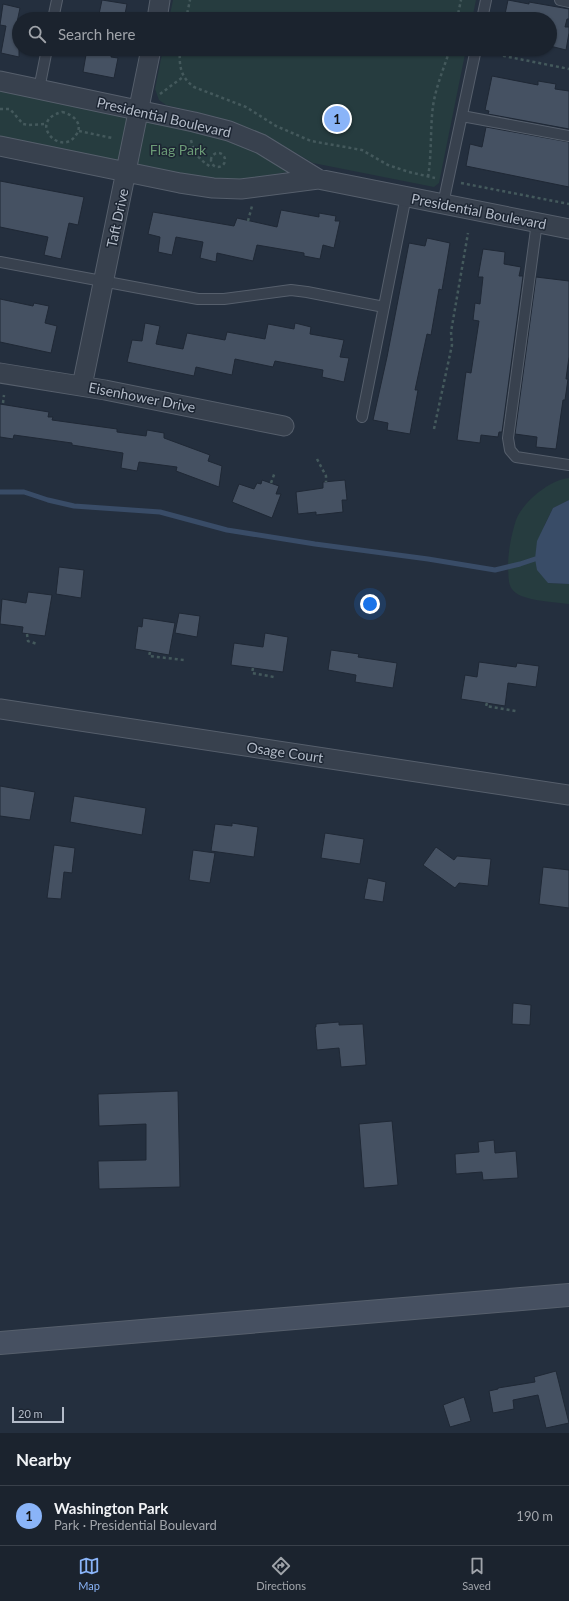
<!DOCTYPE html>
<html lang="en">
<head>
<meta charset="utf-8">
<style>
	body { margin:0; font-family:Lato,sans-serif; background:#242b36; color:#f1f3f6 }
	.scale { position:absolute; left:12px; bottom:10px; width:52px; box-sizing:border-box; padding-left:4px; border:2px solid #b4bcc9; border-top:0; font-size:11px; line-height:14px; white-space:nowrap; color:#b4bcc9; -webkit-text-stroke:3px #1d2633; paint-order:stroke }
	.you { position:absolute; left:370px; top:604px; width:14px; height:14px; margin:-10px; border:3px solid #fff; border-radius:50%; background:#1a73e8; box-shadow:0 0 0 6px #1a73e833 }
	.badge { display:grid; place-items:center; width:26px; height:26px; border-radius:50%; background:#8ab4f8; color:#111; font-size:13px; font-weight:700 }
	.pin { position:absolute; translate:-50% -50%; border:2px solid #fff; box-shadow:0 1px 4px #0006 }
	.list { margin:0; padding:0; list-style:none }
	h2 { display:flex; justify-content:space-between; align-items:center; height:52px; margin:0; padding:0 16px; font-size:17px }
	h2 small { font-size:13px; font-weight:400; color:#a0a4aa }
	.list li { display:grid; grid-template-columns:26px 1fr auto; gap:12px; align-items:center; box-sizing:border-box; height:60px; padding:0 16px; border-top:1px solid #39404a }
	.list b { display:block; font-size:15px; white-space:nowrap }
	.list p { margin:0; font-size:13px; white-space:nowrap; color:#a0a4aa }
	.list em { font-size:13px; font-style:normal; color:#a0a4aa }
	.icon { flex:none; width:22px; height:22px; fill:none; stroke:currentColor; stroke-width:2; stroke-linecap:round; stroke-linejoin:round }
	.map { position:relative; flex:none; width:569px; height:1433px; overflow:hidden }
	.search { position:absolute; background:#1b232e; box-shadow:0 1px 3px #0004; left:12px; right:12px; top:12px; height:44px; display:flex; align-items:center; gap:10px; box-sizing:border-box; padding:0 14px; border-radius:22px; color:#a0a4aa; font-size:15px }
	.sheet { height:112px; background:#1b232e }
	nav { display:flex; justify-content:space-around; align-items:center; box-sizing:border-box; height:56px; border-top:1px solid #39404a; background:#1b232e; font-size:11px; color:#a0a4aa }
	nav a { display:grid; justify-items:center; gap:2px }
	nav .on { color:#8ab4f8 }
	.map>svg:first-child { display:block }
</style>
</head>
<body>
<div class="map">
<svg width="569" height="1433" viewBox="0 0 569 1433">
	<rect width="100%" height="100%" fill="#242f3e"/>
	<path fill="#263c3f" d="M173,0H476L472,19H169Z
		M163,49H466L439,183L434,187L313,163L277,142L245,127L217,117L166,105L159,100L155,89Z
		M0,90L190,127L259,151L287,172L240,180L208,179L0,139Z
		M569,478V500L553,508L544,526L548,583L569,584V604C555,602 527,601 516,593C507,587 509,577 508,568C508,552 511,536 516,520C523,502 549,480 569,478Z"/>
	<path fill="#394c67" d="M569,500V584L548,583L537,570L535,559L537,541L553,508Z"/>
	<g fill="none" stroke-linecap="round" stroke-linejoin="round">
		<path stroke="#394c67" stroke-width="5" d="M0,492H24L48,500L74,506L160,512L227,530L315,544L428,559L495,570L520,564L535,559"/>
	</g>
	<path fill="#455162" stroke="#1f2835" d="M102,0L127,4L124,19H98Z
		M508,0L529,4V2L569,9V19H567L565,27H569V33L566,50L550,46V19H504Z
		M3,4L20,8L16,27L19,28V57L1,53L6,26L0,25Z
		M87,49H112L111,57L118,58L114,78L83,72Z
		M492,76L538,85V81L556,84L555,89L569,91V129L488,114L489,111L485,110Z
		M486,127L569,142V187L466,166L470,144L482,147Z
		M0,181L84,197L78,225L69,223L61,259L44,255L48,237L0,227Z
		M281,210L319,217V213L336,216L335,221H340L334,248L323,245L320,259L304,256V253L257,245L253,261L217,253L216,262L200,258L203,242L176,237L172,255L158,252L160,237L148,234L153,212L234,226L237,218L277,227Z
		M427,238L450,243L442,290L439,289L431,335L427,334L415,390H418L410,434L387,430L388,423L373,420L387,357L409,243L425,246Z
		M483,249L505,252L504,264L521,267L519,276H523L502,432H499L498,437L481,435L480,443L457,440L466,372L471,373L479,321L473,320L475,303L480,304L483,277H478Z
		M536,277L569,281V357L566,379H568L565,400H563L556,449L536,447L537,437L515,434Z
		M0,299L33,306L34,303L49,306L45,323L57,326L51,353L0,342Z
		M145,323L160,326L156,344L183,349L187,333L225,340L227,332L265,339L268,324L294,329L295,323L311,327L310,334L344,340L340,357L349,358L344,382L322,377L323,370L275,361L273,367L235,359L232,375L196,367L194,376L127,362L132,340L142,341Z
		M0,404L49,412L48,417H53L52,420L117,429V432L146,436L147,430L164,433V438L210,455L208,461L222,466L219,487L176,471L177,467L139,462L137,471L121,468L123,453L72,445V443L14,435L13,439L0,437Z
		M262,480L279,486L276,494H281L272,518L232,502L239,484L254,489L257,483L261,484Z
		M345,480L347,500H342L343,512L316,515V512L298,514L296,492L323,488V482Z
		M59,567L84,570L81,598L56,594Z
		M28,592L52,595L45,636L22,633L23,627L0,624L2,599L26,603Z
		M179,613L200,616L197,637L175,633Z
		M143,618L175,623L169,655L135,649L138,626L142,627Z
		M265,633L288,637L283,672L231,665L234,643L263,647Z
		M331,650L359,654L358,657L397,663L393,688L355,682L356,675L328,670Z
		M479,662L516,667L517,663L539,666L536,687L508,683L505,706L461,699L465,675L477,677Z
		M0,786L35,792L30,820L0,816Z
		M74,796L146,808L142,835L70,822Z
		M232,823L258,827L254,857L211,851L215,824L232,826Z
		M325,833L364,839L360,864L321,858Z
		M54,845L75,848L72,873L64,872L61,899L47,898Z
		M436,847L454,860L457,856L491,859L488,886L459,883L455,888L423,865Z
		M193,850L215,853L210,883L189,880Z
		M543,867L569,870V908L539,904Z
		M368,878L386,882L383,902L364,899Z
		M513,1003L531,1005L530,1025L512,1024Z
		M339,1022V1025L363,1024L366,1065L341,1067L339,1048L317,1050L315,1027H316V1024Z
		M178,1091L180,1187L99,1189L98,1161L146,1160V1124L99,1126L98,1094Z
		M392,1121L398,1185L364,1188L359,1124Z
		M494,1140L495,1153L516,1151L518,1178L483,1180L482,1172L456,1174L455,1154L479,1152L478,1142Z
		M556,1371L569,1423L546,1428L538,1395L513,1400L514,1409L493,1413L489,1391L498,1389V1388L535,1382L534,1377Z
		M464,1397L471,1421L450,1427L443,1405Z"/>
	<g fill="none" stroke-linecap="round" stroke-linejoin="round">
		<g stroke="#565f6c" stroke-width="12">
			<path id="service" d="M560,0L569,2
				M53,19L57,0
				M482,19L486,0
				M39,89L47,49
				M462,116L569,136
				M443,204L476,49
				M537,222L508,438L510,450L516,457L569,465
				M0,262L198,299H224L291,290L307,292L384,307
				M362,417L406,196"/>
		</g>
		<g stroke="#565f6c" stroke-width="21">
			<path id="minor" d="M157,19L160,0
				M0,81L194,122L229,131L261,144L318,179L569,229
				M0,146L180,183L213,188L241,189L318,179
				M0,373L105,390L284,426
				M82,386L151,49
				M0,709L569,795"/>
		</g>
		<g stroke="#565f6c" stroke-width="24">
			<path id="secondary" d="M0,1343L569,1295"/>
		</g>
		<path stroke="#44595c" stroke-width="2.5" stroke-dasharray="3 3" stroke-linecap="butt" d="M186,19L190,0
			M457,19L461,0
			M180,49C179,65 180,77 194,87L246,107L276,126L311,141L362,150L388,165L409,172L435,178
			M503,49L504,56L569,69
			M160,94L183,77
			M0,109H10L23,124L29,125L46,124
			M62,112C73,114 84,124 76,135C61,158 26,121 62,112Z
			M79,131L112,138
			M191,140C194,154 200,160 212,168
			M211 160a7 7 0 1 1 14 0a7 7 0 1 1-14 0Z
			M428,177C432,153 430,129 433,106C436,86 444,68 450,49
			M461,183L569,204
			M248,221L252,206
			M3,403L4,395
			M434,429L452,345L451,332L468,233
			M317,459L326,476V482
			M271,483L275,472
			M27,634L28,641L37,644
			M150,652L149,656L184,660
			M253,668L252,673L274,677
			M487,703L486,706L516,711"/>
		<use href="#service" stroke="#38414e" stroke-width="10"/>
		<use href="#minor" stroke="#38414e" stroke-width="19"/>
		<use href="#secondary" stroke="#465061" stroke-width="22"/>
	</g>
	<g text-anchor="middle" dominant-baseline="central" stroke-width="3" stroke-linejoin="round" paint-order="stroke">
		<g font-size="14" fill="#b4bcc9" stroke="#1d2633">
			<text transform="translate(164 117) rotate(13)">Presidential Boulevard</text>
			<text transform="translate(479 211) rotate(11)">Presidential Boulevard</text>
			<text transform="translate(117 218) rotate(-78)">Taft Drive</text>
			<text transform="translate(142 397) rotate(11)">Eisenhower Drive</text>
			<text transform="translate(285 752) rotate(8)">Osage Court</text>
		</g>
		<g font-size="14" fill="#6b9a76" stroke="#1d2633">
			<text x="178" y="149">Flag Park</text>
		</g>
	</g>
</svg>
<div class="scale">20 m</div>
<div class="you"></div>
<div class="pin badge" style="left:337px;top:119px">1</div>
<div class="search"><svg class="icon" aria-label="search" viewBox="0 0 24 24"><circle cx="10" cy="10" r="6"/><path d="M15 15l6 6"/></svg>Search here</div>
</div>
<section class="sheet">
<h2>Nearby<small></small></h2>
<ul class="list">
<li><span class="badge">1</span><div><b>Washington Park</b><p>Park · Presidential Boulevard</p></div><em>190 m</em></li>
</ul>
</section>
<nav>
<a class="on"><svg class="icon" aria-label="map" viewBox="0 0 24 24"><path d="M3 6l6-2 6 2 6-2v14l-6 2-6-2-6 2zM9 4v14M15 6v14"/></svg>Map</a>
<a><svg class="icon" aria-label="directions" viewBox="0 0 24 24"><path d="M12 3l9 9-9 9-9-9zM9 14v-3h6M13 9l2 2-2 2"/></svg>Directions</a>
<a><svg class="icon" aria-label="saved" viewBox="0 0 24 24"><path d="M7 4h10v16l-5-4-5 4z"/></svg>Saved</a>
</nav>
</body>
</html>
